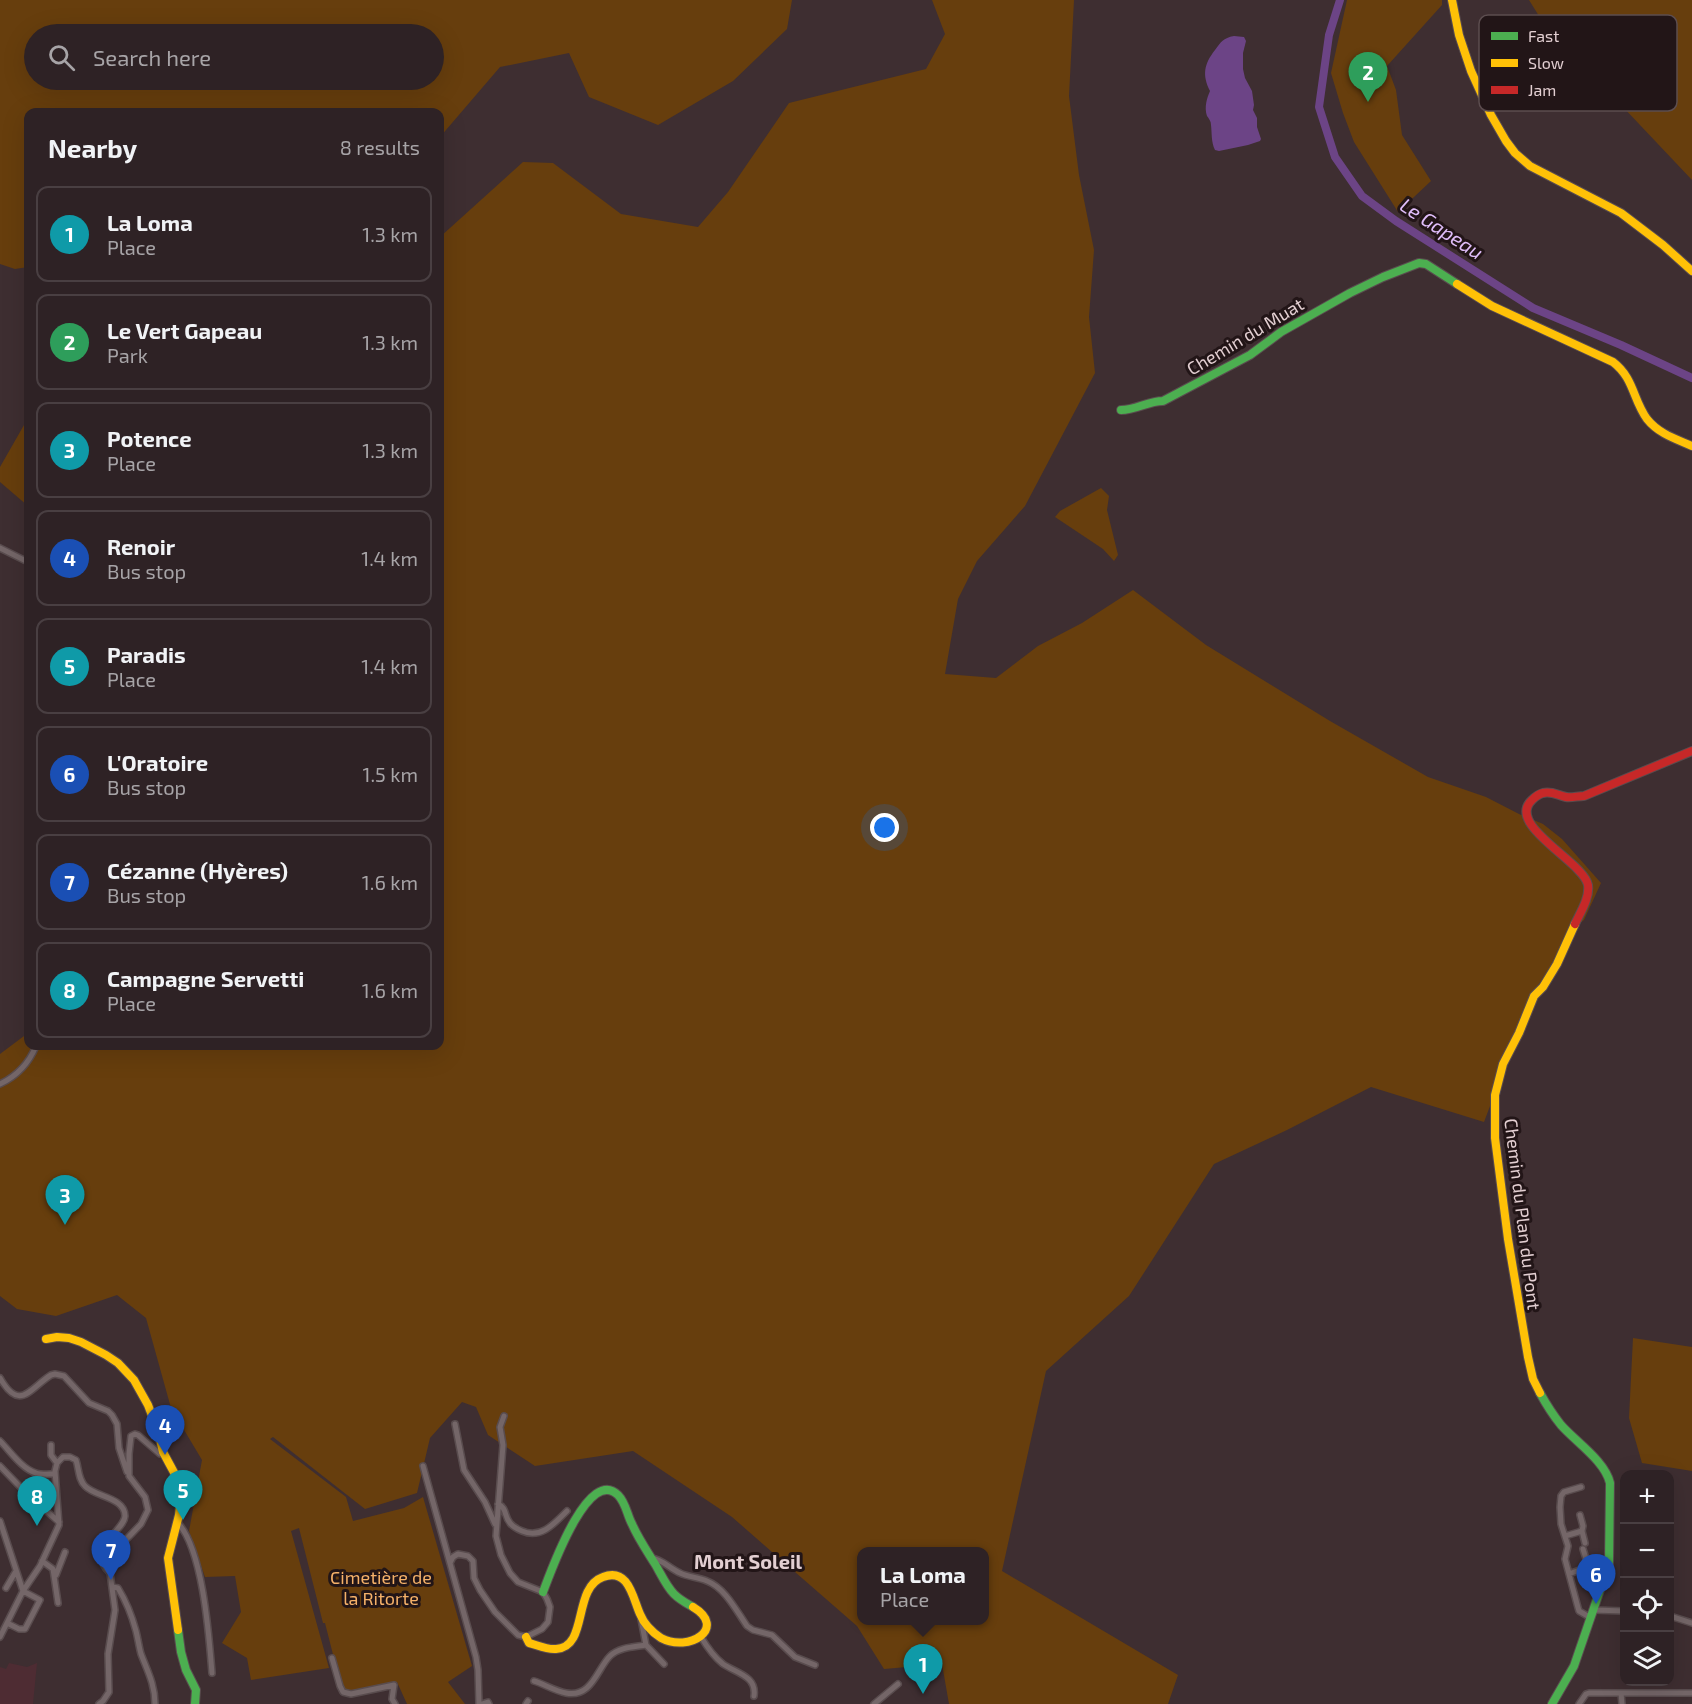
<!DOCTYPE html>
<html lang="en">
<head>
<meta charset="utf-8">
<style>
	body { margin:0; font-family:"Exo 2",sans-serif; background:#3a2f32; color:#f1f3f6 }
	.controls { position:absolute; right:18px; bottom:18px; display:grid; overflow:hidden; border-radius:12px; box-shadow:0 6px 24px #0002 }
	.controls button { width:54px; height:54px; display:grid; place-items:center; padding:0; border:0; border-bottom:2px solid #493f42; background:#2e2225; color:#f1f3f6; font:30px sans-serif }
	.you { position:absolute; left:885px; top:828px; width:21px; height:21px; margin:-15px; border:4px solid #fff; border-radius:50%; background:#1a73e8; box-shadow:0 0 0 9px #1a73e833 }
	.badge { display:grid; place-items:center; width:39px; height:39px; border-radius:50%; background:#d93025; color:#fff; font-size:20px; font-weight:700 }
	.pin { position:absolute; translate:-50% -50px; filter:drop-shadow(0 2px 3px #0008) }
	.pin::after { content:''; position:absolute; top:32px; width:21px; height:18px; background:inherit; clip-path:polygon(0 0,100% 0,50% 100%) }
	.popup { position:absolute; left:857px; top:1547px; width:132px; height:78px; box-sizing:border-box; display:grid; place-content:center; border-radius:12px; background:#2e2225; filter:drop-shadow(0 2px 4px #0005); font-size:20px; white-space:nowrap; color:#a7a4a7 }
	.popup b { font-size:22px; color:#f1f3f6 }
	.popup::after { content:''; position:absolute; left:50%; top:100%; margin-left:-12px; border:12px solid transparent; border-top-color:#2e2225 }
	.list { margin:0; padding:0; list-style:none }
	h2 { display:flex; justify-content:space-between; align-items:center; height:78px; margin:0; padding:0 24px; font-size:26px }
	h2 small { font-size:20px; font-weight:400; color:#a7a4a7 }
	.list li { display:grid; grid-template-columns:39px 1fr auto; gap:18px; align-items:center; box-sizing:border-box; height:96px; margin:0 12px 12px; padding:0 12px; border:2px solid #493f42; border-radius:12px }
	.list b { display:block; font-size:22px; white-space:nowrap }
	.list p { margin:0; font-size:20px; white-space:nowrap; color:#a7a4a7 }
	.list em { font-size:20px; font-style:normal; color:#a7a4a7 }
	.icon { flex:none; width:33px; height:33px; fill:none; stroke:currentColor; stroke-width:2; stroke-linecap:round; stroke-linejoin:round }
	.map { position:relative; flex:none; width:1692px; height:1704px; overflow:hidden }
	.search { position:absolute; background:#2e2225; box-shadow:0 6px 24px #0002; left:24px; top:24px; width:420px; height:66px; display:flex; align-items:center; gap:15px; box-sizing:border-box; padding:0 21px; border-radius:33px; color:#a7a4a7; font-size:22px }
	.panel { position:absolute; background:#2e2225; box-shadow:0 6px 24px #0002; left:24px; top:108px; width:420px; height:942px; border-radius:12px }
	.map>svg:first-child { display:block }
</style>
</head>
<body>
<div class="map">
<svg width="1692" height="1704" viewBox="0 0 1692 1704">
	<rect width="100%" height="100%" fill="#3e2e31"/>
	<path fill="#4e2c33" d="M9,1663L27,1667L37,1663L33,1704H0V1667L6,1669Z"/>
	<path fill="#673e0d" fill-rule="evenodd" d="M0,0H792L787,29L733,81L658,125L589,97L569,53L500,67L440,137V112H28V267L15,269L0,264ZM34,34H434V80H34Z
		M932,0H1074L1069,96L1079,175L1094,250L1089,317L1095,373L1025,506L977,561L958,599L945,674L996,678L1038,646L1082,623L1133,590L1206,645L1330,721L1428,777L1486,797L1519,814L1543,824L1562,839L1601,883L1584,920L1571,930L1548,972L1533,992L1484,1122L1371,1087L1287,1130L1214,1164L1129,1296L1046,1371L1002,1571L1178,1675L1168,1704H949L942,1664L884,1669L857,1626L732,1517L633,1451L535,1466L488,1435L476,1407L462,1402L430,1438L417,1493L365,1509L273,1437L270,1439L346,1497L353,1521L404,1508L423,1497L472,1666L448,1682L465,1704H407L397,1682L350,1692L344,1691L341,1686L325,1623H323L299,1528L291,1531L329,1668L251,1680L247,1658L222,1643L241,1612L235,1576L205,1577L189,1531L202,1460L171,1408L146,1318L117,1295L56,1316L17,1309L0,1296V1054L28,1033V1046H440V237L523,162L553,163L621,214L698,227L728,192L789,103L926,69L945,34ZM862,1552H984V1620H862Z
		M1347,0H1442V5L1387,66L1396,90L1402,135L1431,181L1398,212L1354,142L1343,113L1331,73Z
		M1529,0H1692V180L1605,88L1591,78L1554,40Z
		M28,418V506L0,482V467Z
		M1101,488L1109,496L1107,510L1118,555L1114,561L1103,549L1055,517L1060,511Z
		M1633,1338L1692,1347V1471L1642,1463L1629,1418Z"/>
	<path fill="#6c4486" d="M1234,36L1244,37L1246,41L1243,53V69L1245,78L1252,91L1254,105L1253,110L1257,118V127L1261,139L1260,141L1248,145L1219,151L1215,150C1211,142 1212,133 1211,125C1211,121 1209,119 1207,116C1204,107 1207,98 1210,91C1202,75 1204,64 1215,50C1221,42 1223,38 1234,36Z"/>
	<g fill="none" stroke-linecap="round" stroke-linejoin="round">
		<path stroke="#6c4486" stroke-width="8" d="M1340,0L1329,35L1319,107L1335,157L1362,196L1396,221L1533,308L1621,345L1692,378"/>
		<g stroke="#594c4e" stroke-width="8">
			<path id="street" d="M0,548L28,562
				M0,1084C17,1076 29,1063 36,1046
				M0,1378C20,1413 30,1388 51,1375L55,1374L64,1376L89,1403L108,1411L112,1415L117,1424L119,1448L127,1472
				M455,1424L464,1470L485,1502L495,1524
				M0,1441C10,1451 22,1469 36,1473C42,1475 49,1474 55,1474
				M51,1445V1455L57,1463
				M0,1466L27,1494L59,1522
				M423,1466L476,1657L478,1670L479,1704
				M1581,1487L1564,1492L1561,1496L1560,1507L1561,1524L1568,1546L1565,1559L1577,1604L1579,1611L1591,1618
				M498,1504C507,1508 504,1516 510,1523C513,1527 517,1529 522,1531C541,1539 554,1524 567,1511
				M1580,1515L1583,1526L1582,1531
				M0,1521L23,1591
				M178,1523C203,1550 209,1636 212,1673
				M1565,1536L1582,1531L1585,1543
				M651,1558C662,1559 669,1568 680,1573C688,1577 698,1577 707,1581C725,1588 736,1610 747,1626L753,1630L772,1635L795,1657L815,1665
				M42,1561L53,1569L58,1603
				M450,1563L453,1557L458,1554L468,1556L473,1561L474,1578L480,1590L495,1612L518,1635L526,1637L542,1629L548,1622L550,1607L547,1599L543,1592L518,1582L510,1573L501,1555L496,1536L503,1445L500,1427L504,1416
				M1569,1574L1585,1568L1588,1565L1583,1549
				M56,1575L65,1552
				M113,1587L118,1588C126,1601 132,1616 136,1631C138,1639 139,1647 141,1654C148,1672 155,1685 155,1704
				M6,1588L16,1571
				M1594,1610L1624,1611
				M1670,1616L1692,1623
				M641,1619L646,1645L664,1664
				M7,1623L19,1629H25L40,1600L23,1591
				M0,1637L23,1591L40,1566L59,1525L55,1471L57,1463L63,1457H70L76,1460C79,1469 78,1479 85,1486C95,1497 125,1497 125,1516C124,1532 84,1548 110,1573
				M701,1637C707,1647 714,1657 723,1664C736,1673 757,1676 754,1696
				M332,1658L340,1686L343,1692L351,1694L394,1685L392,1699L395,1704
				M534,1681C544,1684 555,1691 566,1693C592,1698 597,1669 610,1656C619,1647 634,1647 646,1645
				M1621,1693L1622,1704
				M99,1704L103,1701L109,1692L108,1654L115,1610L110,1573L118,1548L141,1524L148,1510L145,1497L129,1476V1454L131,1436L135,1434L138,1435L160,1454L163,1452
				M482,1704L488,1702L489,1704
				M526,1704L528,1701
				M874,1704L898,1684
				M1579,1704L1586,1694L1589,1693H1692"/>
		</g>
		<g stroke="#594c4e" stroke-width="10">
			<path id="fast" d="M1121,410C1136,410 1148,401 1163,401L1250,355L1281,332L1350,293L1383,277L1419,263L1426,264L1457,284
				M1540,1393C1546,1404 1553,1415 1561,1425C1576,1442 1605,1461 1610,1483L1609,1564L1574,1666L1552,1704
				M543,1592C550,1574 588,1465 618,1495C626,1503 627,1515 632,1524C638,1538 647,1551 655,1564C661,1574 666,1586 674,1594C680,1600 686,1603 693,1607
				M178,1630L181,1652L186,1670L196,1690L195,1704"/>
		</g>
		<g stroke="#594c4e" stroke-width="10">
			<path id="slow" d="M1452,0L1459,35L1471,71L1491,115L1506,141L1515,153L1530,166L1621,213L1663,245L1692,271
				M1457,284L1492,306L1613,362C1634,378 1633,400 1647,419C1659,434 1676,439 1692,446
				M46,1339L57,1337L69,1338L81,1342L106,1355L118,1363L134,1380L148,1405L158,1431L163,1452L177,1478L181,1495L179,1515L168,1558L178,1630
				M1540,1393L1533,1379L1528,1357L1508,1239L1495,1138V1095L1503,1064L1519,1033L1534,996L1543,987L1557,964L1575,924
				M526,1637L529,1643C537,1645 547,1650 556,1649C589,1647 572,1588 603,1577C629,1567 633,1599 640,1614C644,1624 652,1632 661,1638C689,1653 728,1628 693,1607"/>
		</g>
		<g stroke="#594c4e" stroke-width="10">
			<path id="jam" d="M1575,924C1580,913 1590,898 1588,885C1584,862 1505,825 1532,800C1535,797 1539,794 1543,793C1552,791 1557,795 1566,797C1571,798 1578,796 1584,796L1692,751"/>
		</g>
		<use href="#street" stroke="#746668" stroke-width="5"/>
		<use href="#fast" stroke="#4caf50" stroke-width="8"/>
		<use href="#slow" stroke="#ffc107" stroke-width="8"/>
		<use href="#jam" stroke="#c62828" stroke-width="8"/>
	</g>
	<g text-anchor="middle" dominant-baseline="central" stroke-width="6" stroke-linejoin="round" paint-order="stroke">
		<g font-size="18" fill="#e3cfd2" stroke="#221517">
			<text transform="translate(1245 336) rotate(-31)">Chemin du Muat</text>
			<text transform="translate(1523 1214) rotate(83)">Chemin du Plan du Pont</text>
		</g>
		<g font-size="18" fill="#f5b169" stroke="#221517">
			<text x="381" y="1577">Cimetière de<tspan x="381" dy="21">la Ritorte</tspan></text>
		</g>
		<g font-size="20" font-style="italic" fill="#dfbdf9" stroke="#221517">
			<text transform="translate(1442 228) rotate(33)">Le Gapeau</text>
		</g>
		<g font-size="20" font-weight="bold" fill="#e3cfd2" stroke="#221517">
			<text x="748" y="1561">Mont Soleil</text>
		</g>
	</g>
	<rect x="1479" y="15" width="198" height="96" rx="9" fill="#221517" stroke="#5c4d4f" stroke-width="1.5"/>
	<rect x="1491" y="32" width="27" height="8" fill="#4caf50"/>
	<rect x="1491" y="59" width="27" height="8" fill="#ffc107"/>
	<rect x="1491" y="86" width="27" height="8" fill="#c62828"/>
	<g font-size="16" fill="#e3cfd2">
		<text x="1528" y="42">Fast</text>
		<text x="1528" y="69">Slow</text>
		<text x="1528" y="96">Jam</text>
	</g>
</svg>
<div class="controls">
<button>+</button>
<button>−</button>
<button><svg class="icon" aria-label="locate" viewBox="0 0 24 24"><circle cx="12" cy="12" r="6"/><path d="M12 2v4M12 18v4M2 12h4M18 12h4"/></svg></button>
<button><svg class="icon" aria-label="layers" viewBox="0 0 24 24"><path d="M12 4l9 5-9 5-9-5zM3 14l9 5 9-5"/></svg></button>
</div>
<div class="you"></div>
<div class="pin badge" style="left:923px;top:1694px;background:#0f9aa8">1</div>
<div class="popup"><b>La Loma</b>Place</div>
<div class="pin badge" style="left:1368px;top:102px;background:#2e9e5b">2</div>
<div class="pin badge" style="left:65px;top:1225px;background:#0f9aa8">3</div>
<div class="pin badge" style="left:165px;top:1455px;background:#1a4fb4">4</div>
<div class="pin badge" style="left:183px;top:1520px;background:#0f9aa8">5</div>
<div class="pin badge" style="left:1596px;top:1604px;background:#1a4fb4">6</div>
<div class="pin badge" style="left:111px;top:1580px;background:#1a4fb4">7</div>
<div class="pin badge" style="left:37px;top:1526px;background:#0f9aa8">8</div>
<div class="search"><svg class="icon" aria-label="search" viewBox="0 0 24 24"><circle cx="10" cy="10" r="6"/><path d="M15 15l6 6"/></svg>Search here</div>
<section class="panel">
<h2>Nearby<small>8 results</small></h2>
<ul class="list">
<li><span class="badge" style="background:#0f9aa8">1</span><div><b>La Loma</b><p>Place</p></div><em>1.3 km</em></li>
<li><span class="badge" style="background:#2e9e5b">2</span><div><b>Le Vert Gapeau</b><p>Park</p></div><em>1.3 km</em></li>
<li><span class="badge" style="background:#0f9aa8">3</span><div><b>Potence</b><p>Place</p></div><em>1.3 km</em></li>
<li><span class="badge" style="background:#1a4fb4">4</span><div><b>Renoir</b><p>Bus stop</p></div><em>1.4 km</em></li>
<li><span class="badge" style="background:#0f9aa8">5</span><div><b>Paradis</b><p>Place</p></div><em>1.4 km</em></li>
<li><span class="badge" style="background:#1a4fb4">6</span><div><b>L'Oratoire</b><p>Bus stop</p></div><em>1.5 km</em></li>
<li><span class="badge" style="background:#1a4fb4">7</span><div><b>Cézanne (Hyères)</b><p>Bus stop</p></div><em>1.6 km</em></li>
<li><span class="badge" style="background:#0f9aa8">8</span><div><b>Campagne Servetti</b><p>Place</p></div><em>1.6 km</em></li>
</ul>
</section>
</div>
</body>
</html>
